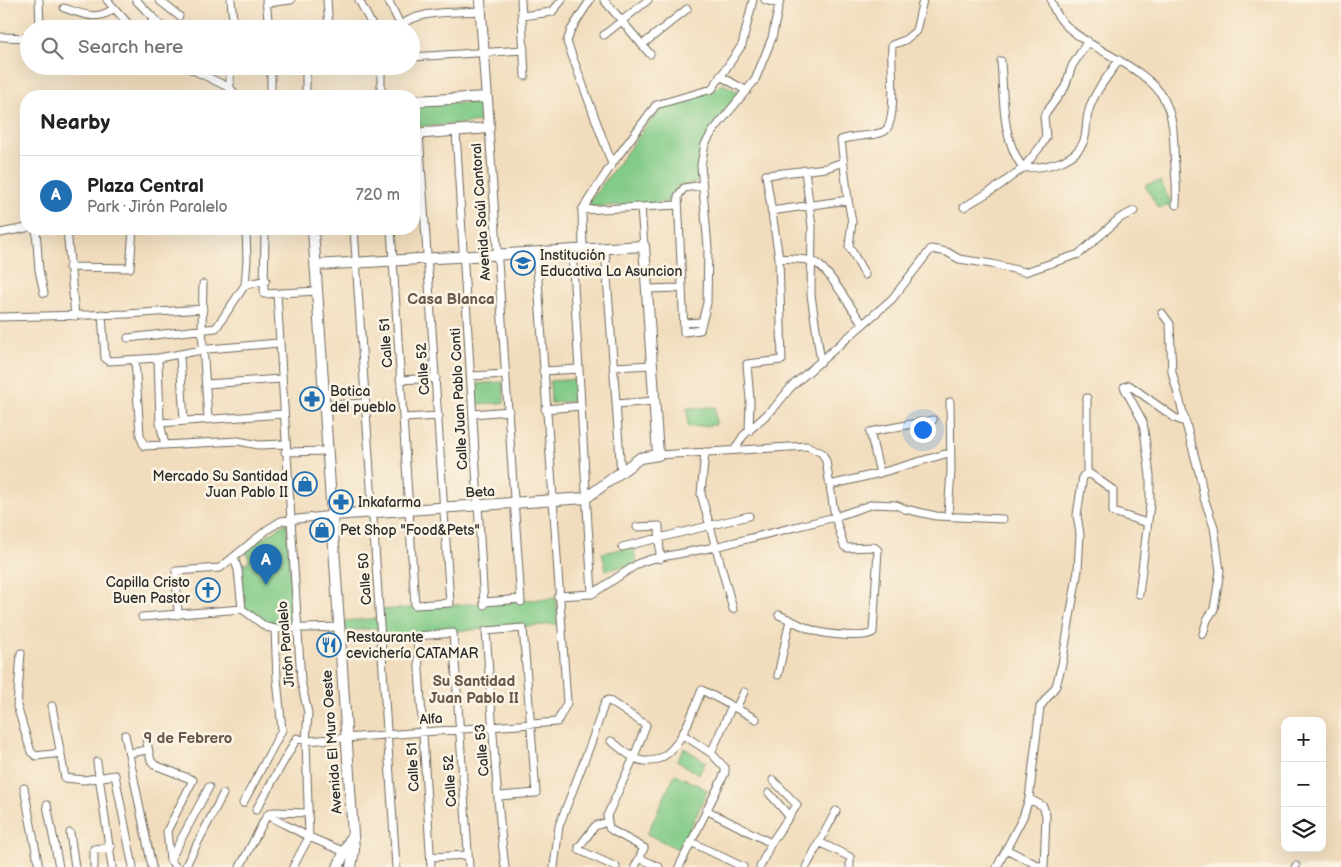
<!DOCTYPE html>
<html lang="en">
<head>
<meta charset="utf-8">
<style>
	body { margin:0; font-family:"Balsamiq Sans",sans-serif; background:#f6f6f6; color:#222 }
	.controls { position:absolute; right:15px; bottom:15px; display:grid; overflow:hidden; border-radius:10px; box-shadow:0 5px 20px #0002 }
	.controls button { width:45px; height:45px; display:grid; place-items:center; padding:0; border:0; border-bottom:1px solid #e0e0e0; background:#fff; color:#222; font:25px sans-serif }
	.you { position:absolute; left:922px; top:429px; width:18px; height:18px; margin:-12px; border:4px solid #fff; border-radius:50%; background:#1a73e8; box-shadow:0 0 0 8px #1a73e833 }
	.badge { display:grid; place-items:center; width:32px; height:32px; border-radius:50%; background:#1f6fb2; color:#fff; font-size:16px; font-weight:700 }
	.pin { position:absolute; translate:-50% -41px; filter:drop-shadow(0 1px 2px #0008) }
	.pin::after { content:''; position:absolute; top:26px; width:18px; height:15px; background:inherit; clip-path:polygon(0 0,100% 0,50% 100%) }
	.list { margin:0; padding:0; list-style:none }
	h2 { display:flex; justify-content:space-between; align-items:center; height:65px; margin:0; padding:0 20px; font-size:21px }
	h2 small { font-size:16px; font-weight:400; color:#767676 }
	.list li { display:grid; grid-template-columns:32px 1fr auto; gap:15px; align-items:center; box-sizing:border-box; height:80px; padding:0 20px; border-top:1px solid #e0e0e0 }
	.list b { display:block; font-size:19px; white-space:nowrap }
	.list p { margin:0; font-size:16px; white-space:nowrap; color:#767676 }
	.list em { font-size:16px; font-style:normal; color:#767676 }
	.icon { flex:none; width:28px; height:28px; fill:none; stroke:currentColor; stroke-width:2; stroke-linecap:round; stroke-linejoin:round }
	.map { position:relative; flex:none; width:1341px; height:867px; overflow:hidden }
	.search { position:absolute; background:#fff; box-shadow:0 5px 20px #0002; left:20px; top:20px; width:400px; height:55px; display:flex; align-items:center; gap:12px; box-sizing:border-box; padding:0 18px; border-radius:28px; color:#767676; font-size:19px }
	.panel { position:absolute; background:#fff; box-shadow:0 5px 20px #0002; left:20px; top:90px; width:400px; height:145px; border-radius:20px }
	.map>svg:first-child { display:block }
</style>
</head>
<body>
<div class="map">
<svg width="1341" height="867" viewBox="0 0 1341 867">
	<rect width="100%" height="100%" fill="#fcf5e5"/>
	<filter id="ink" filterUnits="userSpaceOnUse"><feTurbulence type="fractalNoise" baseFrequency=".02" numOctaves="2"/><feDisplacementMap in="SourceGraphic" scale="10" xChannelSelector="R" yChannelSelector="G"/><feConvolveMatrix kernelMatrix="1 2 1 2 8 2 1 2 1" color-interpolation-filters="sRGB"/></filter>
	<filter id="wash" filterUnits="userSpaceOnUse"><feTurbulence type="fractalNoise" baseFrequency=".0096" numOctaves="4" result="noise"/><feDisplacementMap in="SourceGraphic" scale="20" xChannelSelector="R" yChannelSelector="G"/><feGaussianBlur stdDeviation="1.12" result="paint"/><feColorMatrix in="noise" values="0 0 0 0 0 0 0 0 0 0 0 0 0 0 0 0 0 1.4 0 .05"/><feComposite in="paint" operator="in"/></filter>
	<g filter="url(#wash)">
		<rect width="100%" height="100%" fill="#f1ddbd"/>
		<path fill="#82cb88" stroke="#567b5a" d="M723,84L740,93C723,113 708,135 699,160C697,167 701,176 696,183L678,186L675,191L674,199L671,202L589,207L587,205L659,109C681,99 703,98 723,84Z
			M482,102L483,122L414,127V106Z
			M1160,181L1172,205L1158,208L1145,185Z
			M577,379L578,394L575,395V401L551,403L550,381Z
			M503,382L504,403L476,404L475,384Z
			M715,407L716,425L688,427L687,408Z
			M287,523L293,625H269L243,606L238,561L247,564L249,559L245,549Z
			M633,547L637,564L606,570L602,553Z
			M556,598L558,624L383,636L382,628L345,631V621L381,618V610Z
			M684,748L706,762L699,774L677,761Z
			M675,774L708,790L680,850L647,834Z"/>
	</g>
	<g filter="url(#ink)">
		<g fill="none" stroke-linecap="round" stroke-linejoin="round">
			<g stroke="#70695e" stroke-width="9">
				<path id="street" d="M39,0L40,29
					M107,0L133,29
					M136,0L164,29
					M159,0L179,16
					M231,0L234,29
					M266,0L269,29
					M327,0L329,29
					M359,0L374,29
					M388,0L400,24
					M521,0L525,76
					M590,0L571,30L567,42L612,164
					M604,0L650,54
					M765,0L779,4
					M1051,0C1061,46 1143,58 1164,99C1176,123 1173,142 1175,167C1176,180 1177,192 1176,205
					M266,3L291,0
					M64,8C83,14 98,22 114,8
					M522,16L552,12L562,0
					M147,29L154,19
					M395,29C418,9 452,13 480,11
					M604,35L648,0
					M2,37L29,38
					M642,45L687,9
					M411,57L524,50
					M1001,61C1004,97 1001,138 1023,168C1045,168 1079,162 1085,137C1087,128 1086,118 1089,110C1094,92 1109,75 1119,60
					M185,66L230,88L237,96
					M230,66V88
					M271,66V96
					M306,66V96
					M381,66V96
					M720,76L747,91
					M489,128L521,602
					M456,131L484,605
					M805,170L812,227L811,295L821,362
					M702,185L684,188L678,196L684,332L700,330L707,303L708,248L701,165L705,144L713,131L755,80L772,38L780,0
					M964,207L999,186L1023,168L1041,146L1046,137L1044,116L1065,87L1072,66L1088,41
					M641,208L644,246
					M582,210L678,205
					M771,211L848,200
					M36,229L39,270L44,293
					M67,229L75,316
					M265,229L264,294L317,291
					M354,229L396,867
					M391,229L415,605L450,603L419,133
					M0,233L26,228
					M605,248L621,473
					M572,250L592,594
					M583,250L582,210L612,164L656,105L712,89L742,45L753,0
					M779,258C790,259 804,258 814,262C829,268 852,311 863,324
					M69,267L130,268L133,229
					M865,275L849,246L852,222L848,200L841,140C854,135 870,137 883,132C899,126 890,61 892,45L905,40L916,31L923,0
					M203,284L202,330L208,419
					M245,285L266,280
					M647,289L682,288
					M277,294L301,681L308,713L306,741L309,837L293,867
					M1162,313L1170,324L1172,372L1200,476L1204,498L1214,527L1220,571L1214,609L1207,620L1203,634
					M102,314L105,358L109,361L158,358L208,349L279,343
					M0,317L127,314L203,309
					M684,323L702,322
					M128,338L216,328L245,285L247,260L246,229
					M180,356L184,421
					M158,358L160,423L165,445
					M135,360L140,435L144,446L238,441L259,445L285,444
					M614,367L652,365
					M543,371L578,369
					M471,376L506,374
					M400,380L436,378
					M206,384L281,379
					M616,404L655,401
					M325,405L366,403
					M545,409L581,406
					M473,414L509,411
					M403,418L439,416
					M160,423L283,414
					M749,431L750,400L747,364L782,360L779,258L766,175L826,168L843,162
					M735,449L743,436L774,408L791,387L892,299L931,249L947,252L959,259L992,264L1025,272L1079,254L1120,218L1134,211
					M285,452L328,451
					M705,452L701,494L733,609
					M658,455L807,446L822,453L826,461L835,517L844,546L847,548L874,547L878,550L873,632C867,639 825,634 815,631C803,627 791,620 779,615
					M880,473L870,432L933,420
					M1087,473V398
					M830,485L880,473L945,454
					M948,515L951,471L950,402
					M637,527L659,526L660,559
					M622,547L749,516
					M234,558L238,570L242,609
					M1139,594L1150,504V476L1143,422L1124,387L1129,385L1175,418L1185,422
					M558,596L592,594L639,563L651,559L715,547L835,517L873,504L896,505L905,509L936,516L1003,519
					M484,602L521,599
					M178,615L176,571L220,568L268,529L281,521L332,515
					M142,617L242,609L266,627L275,629L339,627
					M21,653L17,706L31,752L36,756L61,753
					M778,675L790,620
					M52,706L65,778L84,780L115,775L133,867
					M736,708L744,692
					M125,735L152,867
					M146,738L151,761L155,765L193,780L167,831L170,860L176,867
					M611,741C620,747 632,760 644,761C678,764 691,714 702,690L756,719
					M129,753L148,750
					M711,753L732,706
					M97,762L112,867
					M24,788L39,867
					M769,793L789,816
					M499,796L536,793L523,628L486,631C492,709 495,789 505,867
					M1029,799L1043,806L1046,815L1044,867
					M243,803L282,730L277,679L275,629
					M47,805L59,867
					M256,810L297,738L306,741L557,722L567,703L536,252
					M706,810L771,843
					M267,815L309,837L345,852
					M607,822L595,826L579,847V850L616,867
					M70,833L75,867
					M691,842L743,867
					M819,842L850,857V867
					M1006,849L1041,867
					M431,857L468,855
					M639,858L659,867
					M170,860L209,787
					M94,867V849L111,847
					M185,867L223,794
					M240,867L267,815L273,812L308,813
					M431,867L417,636L453,633L469,867
					M554,867L559,826L591,743L605,702L608,700L646,725L634,757L607,816L609,828L613,831L644,848L635,867
					M679,867L725,773V768L711,753L682,734
					M760,867L771,843L797,805L773,780
					M806,867L836,811
					M997,867L1023,817L1029,799L1040,707L1056,686L1062,664L1078,570L1080,534L1077,515L1083,476L1089,473L1113,490V512L1147,523
					M1295,867L1296,866"/>
			</g>
			<g stroke="#70695e" stroke-width="12">
				<path id="secondary" d="M414,101L487,97
					M414,134L489,128L480,0
					M313,229L354,850L351,867
					M315,265L644,246L658,455L640,458L586,498L332,515
					M338,867L351,837"/>
			</g>
			<use href="#street" stroke="#fff" stroke-width="7"/>
			<use href="#secondary" stroke="#fff" stroke-width="10"/>
		</g>
	</g>
	<defs>
		<g id="school-ring" transform="scale(1.25)"><circle r="9.5" fill="#fcf5e5" stroke="#1f6fb2" stroke-width="1.5"/><path d="M0-5L7-2L0 1L-7-2ZM-4 1L0 2.5L4 1V4Q0 6-4 4Z" fill="#1f6fb2"/></g>
		<g id="pharmacy-ring" transform="scale(1.25)"><circle r="9.5" fill="#fcf5e5" stroke="#1f6fb2" stroke-width="1.5"/><path d="M-2-6h4v4h4v4h-4v4h-4v-4h-4v-4h4Z" fill="#1f6fb2"/></g>
		<g id="shop-ring" transform="scale(1.25)"><circle r="9.5" fill="#fcf5e5" stroke="#1f6fb2" stroke-width="1.5"/><path d="M-5-2.5h2.3a2.7 3.5 0 0 1 5.4 0H5L5.5 6h-11ZM-1.5-2.5h3a1.5 2.3 0 0 0-3 0Z" fill="#1f6fb2"/></g>
		<g id="church-ring" transform="scale(1.25)"><circle r="9.5" fill="#fcf5e5" stroke="#1f6fb2" stroke-width="1.5"/><path d="M-1.2-6h2.4v3.5h3.3v2.4h-3.3V6h-2.4V-.1h-3.3v-2.4h3.3Z" fill="#1f6fb2"/></g>
		<g id="restaurant-ring" transform="scale(1.25)"><circle r="9.5" fill="#fcf5e5" stroke="#1f6fb2" stroke-width="1.5"/><path d="M-5-6h1v4h1v-4h1v4h1v-4h1v5L-1.5 .5V6h-2V.5L-5-1ZM5-6V6H3V1.5H1.5Q1.5-4 5-6Z" fill="#1f6fb2"/></g>
	</defs>
	<g fill-rule="evenodd">
		<use href="#school-ring" x="523" y="263"/>
		<use href="#pharmacy-ring" x="312" y="399"/>
		<use href="#shop-ring" x="305" y="484"/>
		<use href="#pharmacy-ring" x="341" y="502"/>
		<use href="#shop-ring" x="322" y="530"/>
		<use href="#church-ring" x="208" y="590"/>
		<use href="#restaurant-ring" x="329" y="645"/>
	</g>
	<g text-anchor="middle" dominant-baseline="central" stroke-width="5" stroke-linejoin="round" paint-order="stroke">
		<g font-size="14" fill="#2b2b2b" stroke="#fcf5e5">
			<text transform="translate(481 212) rotate(-94)">Avenida Saúl Cantoral</text>
			<text transform="translate(386 343) rotate(-94)">Calle 51</text>
			<text transform="translate(423 369) rotate(-94)">Calle 52</text>
			<text transform="translate(459 399) rotate(-93)">Calle Juan Pablo Conti</text>
			<text transform="translate(480 492) rotate(-3)">Beta</text>
			<text transform="translate(365 579) rotate(-94)">Calle 50</text>
			<text transform="translate(286 644) rotate(-95)">Jirón Paralelo</text>
			<text transform="translate(431 719) rotate(-4)">Alfa</text>
			<text transform="translate(332 742) rotate(-94)">Avenida El Muro Oeste</text>
			<text transform="translate(482 750) rotate(-95)">Calle 53</text>
			<text transform="translate(413 767) rotate(-93)">Calle 51</text>
			<text transform="translate(450 781) rotate(-94)">Calle 52</text>
		</g>
		<g font-size="14" fill="#2b2b2b" stroke="#fcf5e5" text-anchor="start">
			<text x="540" y="255">Institución<tspan x="540" dy="16">Educativa La Asuncion</tspan></text>
			<text x="330" y="391">Botica<tspan x="330" dy="16">del pueblo</tspan></text>
			<text x="288" y="476" text-anchor="end">Mercado Su Santidad<tspan x="288" dy="16">Juan Pablo II</tspan></text>
			<text x="358" y="502">Inkafarma</text>
			<text x="340" y="530">Pet Shop "Food&amp;Pets"</text>
			<text x="190" y="582" text-anchor="end">Capilla Cristo<tspan x="190" dy="16">Buen Pastor</tspan></text>
			<text x="346" y="637">Restaurante<tspan x="346" dy="16">cevichería CATAMAR</tspan></text>
		</g>
		<g font-size="15" font-weight="bold" fill="#6a5a4e" stroke="#fcf5e5">
			<text x="451" y="299">Casa Blanca</text>
			<text x="474" y="681">Su Santidad<tspan x="474" dy="17">Juan Pablo II</tspan></text>
			<text x="188" y="738">9 de Febrero</text>
		</g>
	</g>
</svg>
<div class="controls">
<button>+</button>
<button>−</button>
<button><svg class="icon" aria-label="layers" viewBox="0 0 24 24"><path d="M12 4l9 5-9 5-9-5zM3 14l9 5 9-5"/></svg></button>
</div>
<div class="you"></div>
<div class="pin badge" style="left:266px;top:585px">A</div>
<div class="search"><svg class="icon" aria-label="search" viewBox="0 0 24 24"><circle cx="10" cy="10" r="6"/><path d="M15 15l6 6"/></svg>Search here</div>
<section class="panel">
<h2>Nearby<small></small></h2>
<ul class="list">
<li><span class="badge">A</span><div><b>Plaza Central</b><p>Park · Jirón Paralelo</p></div><em>720 m</em></li>
</ul>
</section>
</div>
</body>
</html>
